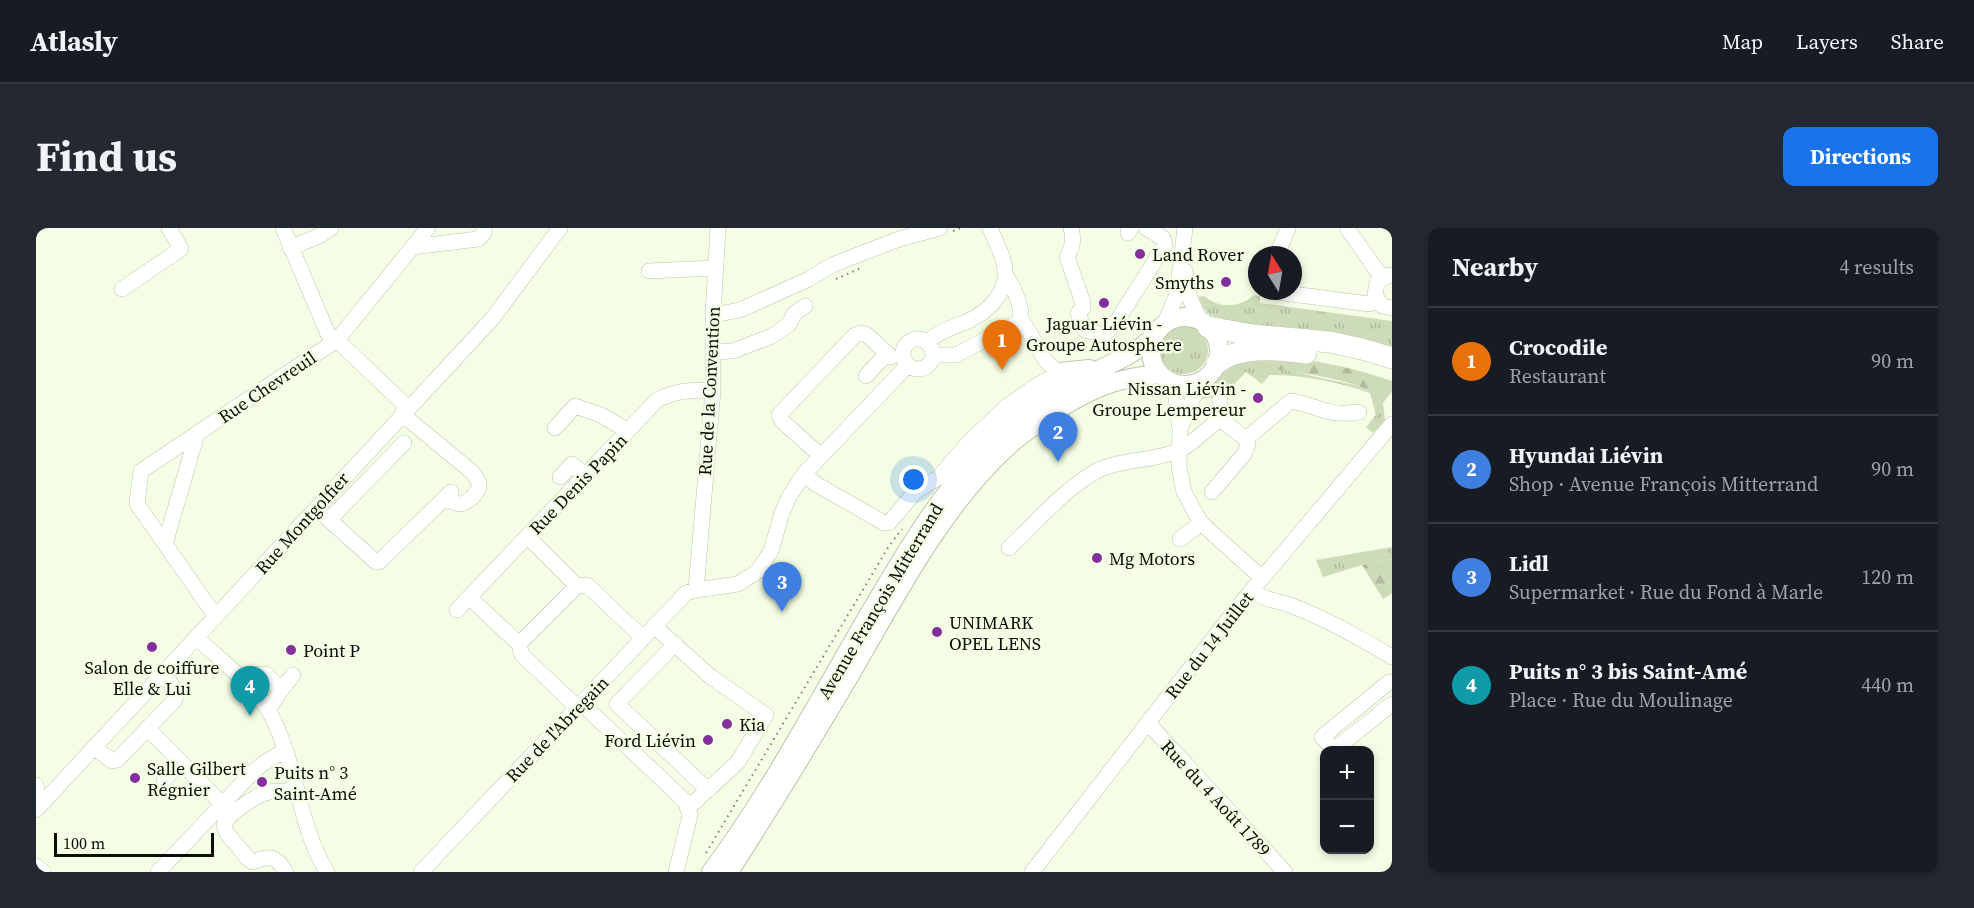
<!DOCTYPE html>
<html lang="en">
<head>
<meta charset="utf-8">
<style>
	body { margin:0; font-family:"Source Serif 4",serif; background:#242831; color:#f1f3f6 }
	.controls { position:absolute; right:18px; bottom:18px; display:grid; overflow:hidden; border-radius:12px; box-shadow:0 3px 9px #0003 }
	.controls button { width:54px; height:54px; display:grid; place-items:center; padding:0; border:0; border-bottom:2px solid #363941; background:#171b24; color:#f1f3f6; font:30px sans-serif }
	.compass { position:absolute; left:1212px; top:18px; width:54px; height:54px; border-radius:50%; background:#171b24; box-shadow:0 3px 9px #0003; rotate:349deg }
	.scale { position:absolute; left:18px; bottom:15px; width:160px; box-sizing:border-box; padding-left:6px; border:3px solid #0c0e06; border-top:0; font-size:16px; line-height:21px; white-space:nowrap; color:#0c0e06; -webkit-text-stroke:4px #f4fee4; paint-order:stroke }
	.you { position:absolute; left:878px; top:252px; width:21px; height:21px; margin:-15px; border:4px solid #fff; border-radius:50%; background:#1a73e8; box-shadow:0 0 0 9px #1a73e833 }
	.badge { display:grid; place-items:center; width:39px; height:39px; border-radius:50%; background:#1a73e8; color:#fff; font-size:20px; font-weight:700 }
	.pin { position:absolute; translate:-50% -50px; filter:drop-shadow(0 2px 3px #0008) }
	.pin::after { content:''; position:absolute; top:32px; width:21px; height:18px; background:inherit; clip-path:polygon(0 0,100% 0,50% 100%) }
	.list { margin:0; padding:0; list-style:none }
	h2 { display:flex; justify-content:space-between; align-items:center; height:78px; margin:0; padding:0 24px; font-size:26px }
	h2 small { font-size:20px; font-weight:400; color:#9ea1a6 }
	.list li { display:grid; grid-template-columns:39px 1fr auto; gap:18px; align-items:center; box-sizing:border-box; height:108px; padding:0 24px; border-top:2px solid #363941 }
	.list b { display:block; font-size:22px; white-space:nowrap }
	.list p { margin:0; font-size:20px; white-space:nowrap; color:#9ea1a6 }
	.list em { font-size:20px; font-style:normal; color:#9ea1a6 }
	.map { position:relative; flex:none; width:1356px; height:644px; overflow:hidden; border-radius:12px }
	header { display:flex; align-items:center; gap:36px; box-sizing:border-box; height:84px; padding:0 30px; background:#171b24; border-bottom:2px solid #363941 }
	header strong { font-size:28px }
	nav { display:flex; gap:33px; margin-inline-start:auto; font-size:21px }
	.intro { display:flex; align-items:center; justify-content:space-between; box-sizing:border-box; height:144px; padding:0 36px }
	h1 { margin:0; font-size:42px }
	.button { padding:15px 27px; border-radius:12px; background:#1a73e8; color:#fff; font-size:21px; font-weight:700 }
	main { display:flex; gap:36px; padding:0 36px }
	aside { flex:1; background:#171b24; border-radius:12px; box-shadow:0 3px 9px #0003 }
	.map>svg:first-child { display:block }
</style>
</head>
<body>
<header>
<strong>Atlasly</strong>
<nav><a>Map</a><a>Layers</a><a>Share</a></nav>
</header>
<div class="intro"><h1>Find us</h1><a class="button">Directions</a></div>
<main>
<div class="map">
<svg width="1356" height="644" viewBox="0 0 1356 644">
	<defs>
		<pattern id="grass-tufts" width="24" height="20" patternUnits="userSpaceOnUse" patternTransform="scale(1.5)"><rect width="24" height="20" fill="#cedbb8"/><path d="M3 7l-1-3M5 7V3M7 7l1-3M15 17l-1-3M17 17v-4M19 17l1-3" fill="none" stroke="#b0bb9d"/></pattern>
		<pattern id="forest-firs" width="22" height="20" patternUnits="userSpaceOnUse" patternTransform="scale(1.5)"><rect width="22" height="20" fill="#cedbb8"/><path d="M5 1l3.5 6h-7zM16 11l3.5 6h-7z" fill="#b0bb9d"/></pattern>
	</defs>
	<rect width="100%" height="100%" fill="#f4fee4"/>
	<path fill="url(#grass-tufts)" d="M1218,67L1224,68V75L1356,93V122L1209,96L1179,89L1172,85L1167,80L1163,69L1168,68C1184,81 1203,80 1218,67Z
		M1124 122a24 24 0 1 1 48 0a24 24 0 1 1-48 0Z
		M1227,131C1240,136 1254,143 1268,146C1298,154 1323,154 1350,171L1347,175L1349,192L1337,205L1330,199L1340,187L1334,165C1302,154 1268,147 1234,147L1226,156L1210,144L1187,168L1165,171C1168,162 1174,159 1180,152C1195,134 1205,133 1227,131Z
		M1356,319V331L1326,337L1287,349L1280,332Z"/>
	<path fill="url(#forest-firs)" d="M1251,130C1288,133 1321,141 1356,153V164L1350,171C1316,150 1273,147 1234,140L1227,131Z
		M1356,331V365L1347,371L1326,337Z"/>
	<g fill="none" stroke-linecap="round" stroke-linejoin="round">
		<g stroke="#bdc6ad" stroke-width="16">
			<path id="minor" d="M247,0L292,106L301,112L372,180
				M1035,0C1038,12 1037,18 1031,29L1047,75V80L1042,85L1049,102C1067,106 1065,112 1079,96L1129,17L1127,10L1110,0
				M1311,0L1346,50
				M1092,5L1095,0
				M376,19L442,11L448,5V0
				M254,20L283,8L295,0
				M1241,27L1252,0
				M613,43L679,40
				M1149,43L1154,71L1165,94
				M1353,47L1341,54L1339,67L1346,78L1356,80
				M86,61L145,21L133,0
				M1233,63L1333,76L1341,73
				M677,87L704,82L773,51L796,37L863,11L904,0
				M984,92C1000,107 1003,135 1024,144
				M1128,97L1141,66L1149,0
				M867 126a15 15 0 1 1 30 0a15 15 0 1 1-30 0Z
				M891,114C902,104 917,99 932,93C950,85 971,66 969,44C969,30 959,13 954,0
				M677,124L697,123L736,108L753,96L758,86L769,78
				M897,127H920L983,94C989,81 977,59 970,47
				M830,148L851,125
				M1132,153L1138,162L1140,170L1144,202L1143,239L1148,264L1165,295L1226,350
				M366,186L436,244C439,248 443,251 443,257C443,265 431,276 423,276C418,275 413,272 408,271
				M1184,191L1210,211L1255,173C1283,178 1292,189 1323,184
				M1145,199L1157,170L1169,150
				M519,200L539,178L565,187L592,203
				M161,206L129,316L101,276L105,243L301,112L392,0
				M785,228L746,193L743,187L819,107L825,105L830,106L855,129
				M768,246L780,256L848,295H853L880,263L902,250L934,213L970,179L997,160L1024,144
				M524,249L536,236L550,248
				M1176,264L1209,225L1212,216L1210,211
				M280,280L340,334H343L415,264
				M293,292L368,215
				M492,309L541,358
				M1144,311L1165,295
				M129,316L180,389
				M973,320C1000,295 1027,262 1059,244C1085,230 1118,234 1144,222C1159,214 1170,201 1184,191V171
				M660,362L677,162V87L682,0
				M1215,363C1233,374 1242,372 1259,379C1293,392 1325,411 1356,429
				M433,369L483,416
				M421,382L621,172C640,162 657,162 677,162
				M618,398L675,449L730,487L702,534L652,580
				M161,410C186,434 218,456 235,487C261,536 262,597 291,644
				M639,416L581,476L672,562
				M208,454L219,446H230L245,462L232,482
				M1353,454L1286,509L1298,522L1356,476
				M245,462L257,447
				M545,475L649,573L654,587L640,644
				M541,479L486,427L483,416L541,358L551,357L607,410
				M1112,495L1249,644
				M111,500L193,583
				M58,519L76,533L81,532L139,472L140,463L127,445
				M128,552L145,534
				M0,557L2,568L8,574
				M0,582L456,91L524,0
				M0,638L7,644
				M122,644L218,543L228,535L250,522
				M250,644C241,629 234,626 217,634L213,632L190,604L188,597C191,587 221,566 233,564C243,562 252,564 261,561
				M385,644L650,365L660,362L702,356L722,343L735,323L746,285L753,269L768,246L872,137
				M996,644L1201,380L1356,196"/>
		</g>
		<g stroke="#bdc6ad" stroke-width="20">
			<path id="major" d="M1115 123a34 34 0 1 1 68 0a34 34 0 1 1-68 0Z
				M1024,144L1053,141
				M675,644C735,564 785,468 836,381C867,329 897,277 938,232C964,202 999,175 1033,156C1063,140 1095,131 1119,107
				M693,644C733,582 772,518 810,454C856,376 901,285 968,222C981,209 996,199 1011,189C1049,163 1079,149 1124,146"/>
		</g>
		<g stroke="#bdc6ad" stroke-width="22">
			<path id="highway" d="M1172,99L1216,107L1294,114L1326,121L1356,130
				M1181,135C1205,116 1242,122 1270,125"/>
		</g>
		<path stroke="#7d8372" stroke-width="2" stroke-dasharray="1.5 4.5" stroke-linecap="butt" d="M917,3L925,0
			M800,51L825,40
			M670,625L853,318L866,301"/>
		<use href="#minor" stroke="#fff" stroke-width="15"/>
		<use href="#major" stroke="#fff" stroke-width="18"/>
		<use href="#highway" stroke="#fff" stroke-width="21"/>
	</g>
	<g fill="#832f9d" stroke="#f4fee4" stroke-width="2">
		<circle cx="1104" cy="26" r="6"/>
		<circle cx="1190" cy="54" r="6"/>
		<circle cx="1068" cy="75" r="6"/>
		<circle cx="1222" cy="170" r="6"/>
		<circle cx="1061" cy="330" r="6"/>
		<circle cx="901" cy="404" r="6"/>
		<circle cx="116" cy="419" r="6"/>
		<circle cx="255" cy="422" r="6"/>
		<circle cx="691" cy="496" r="6"/>
		<circle cx="672" cy="512" r="6"/>
		<circle cx="99" cy="550" r="6"/>
		<circle cx="226" cy="554" r="6"/>
	</g>
	<g text-anchor="middle" dominant-baseline="central" stroke-width="5" stroke-linejoin="round" paint-order="stroke">
		<g font-size="18" fill="#0c0e06" stroke="#f4fee4" text-anchor="start">
			<text x="1116" y="26">Land Rover</text>
			<text x="1178" y="54" text-anchor="end">Smyths</text>
			<text x="1068" y="95" text-anchor="middle">Jaguar Liévin -<tspan x="1068" dy="21">Groupe Autosphere</tspan></text>
			<text x="1210" y="160" text-anchor="end">Nissan Liévin -<tspan x="1210" dy="21">Groupe Lempereur</tspan></text>
			<text x="1073" y="330">Mg Motors</text>
			<text x="913" y="394">UNIMARK<tspan x="913" dy="21">OPEL LENS</tspan></text>
			<text x="267" y="422">Point P</text>
			<text x="116" y="439" text-anchor="middle">Salon de coiffure<tspan x="116" dy="21">Elle &amp; Lui</tspan></text>
			<text x="703" y="496">Kia</text>
			<text x="660" y="512" text-anchor="end">Ford Liévin</text>
			<text x="111" y="540">Salle Gilbert<tspan x="111" dy="21">Régnier</tspan></text>
			<text x="238" y="544">Puits n° 3<tspan x="238" dy="21">Saint-Amé</tspan></text>
		</g>
		<g font-size="18" fill="#0c0e06" stroke="#f4fee4">
			<text transform="translate(231 159) rotate(-34)">Rue Chevreuil</text>
			<text transform="translate(673 163) rotate(-87)">Rue de la Convention</text>
			<text transform="translate(542 256) rotate(-46)">Rue Denis Papin</text>
			<text transform="translate(266 295) rotate(-48)">Rue Montgolfier</text>
			<text transform="translate(844 373) rotate(-59)">Avenue François Mitterrand</text>
			<text transform="translate(1173 417) rotate(-52)">Rue du 14 Juillet</text>
			<text transform="translate(521 501) rotate(-46)">Rue de l'Abregain</text>
			<text transform="translate(1180 570) rotate(47)">Rue du 4 Août 1789</text>
		</g>
	</g>
</svg>
<div class="controls">
<button>+</button>
<button>−</button>
</div>
<svg class="compass" viewBox="-18 -18 36 36"><path d="M0-13l5 13h-10z" fill="#e53935"/><path d="M0 13l5-13h-10z" fill="#9ea1a6"/></svg>
<div class="scale">100 m</div>
<div class="you"></div>
<div class="pin badge" style="left:966px;top:142px;background:#e8710a">1</div>
<div class="pin badge" style="left:1022px;top:234px;background:#3f7fe0">2</div>
<div class="pin badge" style="left:746px;top:384px;background:#3f7fe0">3</div>
<div class="pin badge" style="left:214px;top:488px;background:#0f9aa8">4</div>
</div>
<aside>
<h2>Nearby<small>4 results</small></h2>
<ul class="list">
<li><span class="badge" style="background:#e8710a">1</span><div><b>Crocodile</b><p>Restaurant</p></div><em>90 m</em></li>
<li><span class="badge" style="background:#3f7fe0">2</span><div><b>Hyundai Liévin</b><p>Shop · Avenue François Mitterrand</p></div><em>90 m</em></li>
<li><span class="badge" style="background:#3f7fe0">3</span><div><b>Lidl</b><p>Supermarket · Rue du Fond à Marle</p></div><em>120 m</em></li>
<li><span class="badge" style="background:#0f9aa8">4</span><div><b>Puits n° 3 bis Saint-Amé</b><p>Place · Rue du Moulinage</p></div><em>440 m</em></li>
</ul>
</aside>
</main>
</body>
</html>
